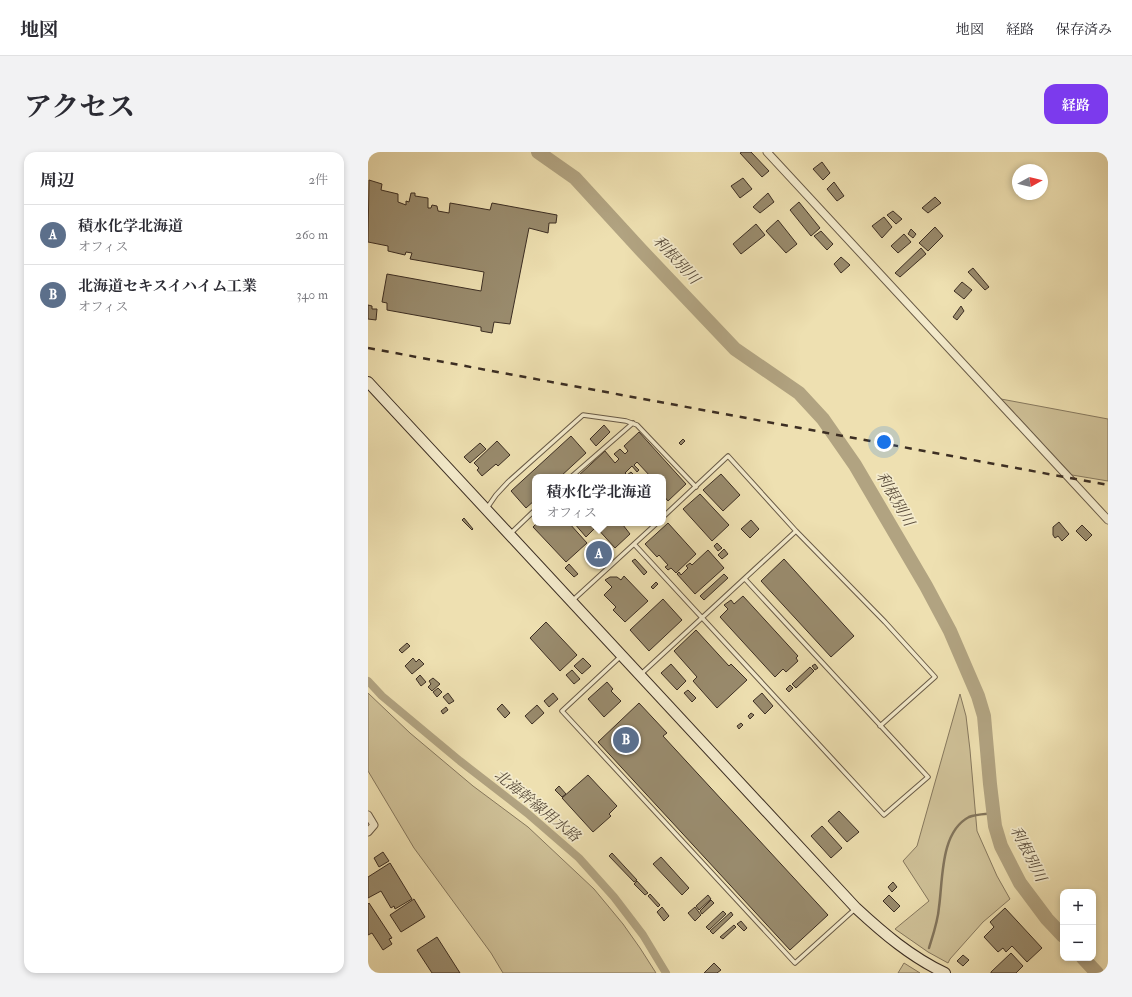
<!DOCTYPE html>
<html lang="ja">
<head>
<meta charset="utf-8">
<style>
	body { margin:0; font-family:"IM FELL Double Pica","Noto Serif JP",serif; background:#f2f2f3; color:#2b2b33 }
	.controls { position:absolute; right:12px; bottom:12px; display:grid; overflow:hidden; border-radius:8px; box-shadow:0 2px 6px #0003 }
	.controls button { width:36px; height:36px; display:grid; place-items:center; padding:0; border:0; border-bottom:1px solid #e1e1e2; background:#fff; color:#2b2b33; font:20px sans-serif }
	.compass { position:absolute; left:644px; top:12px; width:36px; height:36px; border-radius:50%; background:#fff; box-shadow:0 2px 6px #0003; rotate:82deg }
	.you { position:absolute; left:516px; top:290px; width:14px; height:14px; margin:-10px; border:3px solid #fff; border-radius:50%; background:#1a73e8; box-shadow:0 0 0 6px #1a73e833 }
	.badge { display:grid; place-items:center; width:26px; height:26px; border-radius:50%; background:#7c3aed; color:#fff; font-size:13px; font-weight:700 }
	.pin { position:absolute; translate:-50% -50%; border:2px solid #fff; box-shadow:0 1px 4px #0006 }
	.popup { position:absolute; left:164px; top:322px; width:134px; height:52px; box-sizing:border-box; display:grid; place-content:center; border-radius:8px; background:#fff; filter:drop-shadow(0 1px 3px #0005); font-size:13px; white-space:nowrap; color:#7c7c81 }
	.popup b { font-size:15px; color:#2b2b33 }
	.popup::after { content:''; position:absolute; left:50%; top:100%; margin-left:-8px; border:8px solid transparent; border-top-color:#fff }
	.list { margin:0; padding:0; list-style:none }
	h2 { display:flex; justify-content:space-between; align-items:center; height:52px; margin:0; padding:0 16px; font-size:17px }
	h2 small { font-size:13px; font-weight:400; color:#7c7c81 }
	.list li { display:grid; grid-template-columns:26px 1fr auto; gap:12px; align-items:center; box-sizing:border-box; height:60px; padding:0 16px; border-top:1px solid #e1e1e2 }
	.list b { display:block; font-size:15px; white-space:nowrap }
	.list p { margin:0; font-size:13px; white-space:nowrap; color:#7c7c81 }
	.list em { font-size:13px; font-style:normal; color:#7c7c81 }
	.map { position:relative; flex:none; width:740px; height:821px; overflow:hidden; border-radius:12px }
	header { display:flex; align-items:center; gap:24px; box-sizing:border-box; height:56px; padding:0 20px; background:#fff; border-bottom:1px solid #e1e1e2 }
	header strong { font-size:19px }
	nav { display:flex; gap:22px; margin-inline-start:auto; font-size:14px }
	.intro { display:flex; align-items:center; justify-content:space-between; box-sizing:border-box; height:96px; padding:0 24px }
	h1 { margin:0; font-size:28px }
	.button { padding:10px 18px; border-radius:12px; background:#7c3aed; color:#fff; font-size:14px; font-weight:700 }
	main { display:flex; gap:24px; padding:0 24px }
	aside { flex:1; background:#fff; border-radius:12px; box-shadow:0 2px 6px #0003 }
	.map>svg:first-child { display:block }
</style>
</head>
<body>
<header>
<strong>地図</strong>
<nav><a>地図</a><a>経路</a><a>保存済み</a></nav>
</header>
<div class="intro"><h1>アクセス</h1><a class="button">経路</a></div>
<main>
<aside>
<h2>周辺<small>2件</small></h2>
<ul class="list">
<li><span class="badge" style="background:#5c6f8a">A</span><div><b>積水化学北海道</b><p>オフィス</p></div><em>260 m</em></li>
<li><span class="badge" style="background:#5c6f8a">B</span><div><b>北海道セキスイハイム工業</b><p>オフィス</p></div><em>340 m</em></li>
</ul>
</aside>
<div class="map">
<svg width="740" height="821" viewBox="0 0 740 821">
	<rect width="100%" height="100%" fill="#eee0b1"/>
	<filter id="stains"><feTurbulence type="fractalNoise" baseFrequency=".005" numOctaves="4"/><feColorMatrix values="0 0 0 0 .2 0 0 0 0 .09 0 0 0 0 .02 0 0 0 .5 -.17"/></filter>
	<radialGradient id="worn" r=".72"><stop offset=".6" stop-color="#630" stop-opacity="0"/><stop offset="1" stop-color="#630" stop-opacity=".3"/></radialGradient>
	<path fill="#d0c299" stroke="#86785e" d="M633,247L740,267V329L704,323Z
		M0,541L42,581L105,634L160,675L226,737L255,772L272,796L288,821H135L123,801L46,696L0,619Z
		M592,542L598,564L602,598L609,679L629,724L642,747L615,770L582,807L580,811L560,800L527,777L561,749L535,709L549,694Z
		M536,811L552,821H530Z"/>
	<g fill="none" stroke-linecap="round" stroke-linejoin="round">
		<path stroke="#82745b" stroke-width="2.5" d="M561,796C565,783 570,769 571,755C575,728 572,680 601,665C608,662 618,662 626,661"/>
		<path stroke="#b1a381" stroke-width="8" d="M0,529L14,544L92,609L159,661L211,706L246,745L275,783L298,821"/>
		<path stroke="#b1a381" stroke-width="14" d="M170,0L207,26L273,98L367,197L431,241L455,267L487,313L558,434L582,479L610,544L616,564L622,632L627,674L633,694L652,731L679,767L695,784
			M715,806L729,821"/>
	</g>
	<path fill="#998b6d" stroke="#3c2e23" d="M374,0H383L401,19L394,25L372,1Z
		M454,10L462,21L455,28L445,17Z
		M375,26L384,37L372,46L363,34Z
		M1,28L14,32L13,38L30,42V50L38,53V49L41,50L43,41H47V44L60,46V56H63L64,53L69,54L70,59L81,61L82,51L122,58L124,51L189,63L188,71H181L180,81L161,76L142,172L126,170L124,181L113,179V175L19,158V151L14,150L19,122L113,139L116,120L42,107L44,101L38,100L37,103L20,99V94L0,90Z
		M466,30L476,44L469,49L459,37Z
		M400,41L406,50L392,61L385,55Z
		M567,45L573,51L560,61L554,56Z
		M431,50L452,76L443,84L422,58Z
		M525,59L534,67L528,72L519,63Z
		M516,65L524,75L514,86L504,74Z
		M410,68L429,92L418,101L398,79Z
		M388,72L397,83L373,102L365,92Z
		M567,75L575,84L560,99L551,91Z
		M543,77L548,82L545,86L540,82Z
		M453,79L465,92L459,98L446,84Z
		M536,82L543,90L530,101L523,94Z
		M553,96L558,102L532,125L527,121Z
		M473,105L482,113L473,121L466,112Z
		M605,116L621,135L617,138L600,120Z
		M594,130L604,138L596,147L586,139Z
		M0,153L4,154V157H9L8,168L0,167Z
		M593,154L596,159L589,168L585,165Z
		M236,273L242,280L228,294L222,287Z
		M271,280L318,332L300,349L295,343L297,340L295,338V325H283L269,310L266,313L271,318L269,320L264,314L257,321L259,323L263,320L268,325H209L237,299L247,311L251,307L246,302L252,297L257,302L260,299L256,294Z
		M203,284L218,301L192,325H167V348L158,356L143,339Z
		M315,287L317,289L313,293L311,291Z
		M129,289L142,303L130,314L128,312L114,324L109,318L111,316L106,311Z
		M112,291L118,297L102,311L96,305Z
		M353,322L372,343L355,359L335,338Z
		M332,342L361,373L344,389L315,357Z
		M96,366L105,377L104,378L94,368Z
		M383,368L391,377L382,386L373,377Z
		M691,370L701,382L694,389L690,384L687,386L685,383V375Z
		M169,371H201L219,391L198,410L165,375Z
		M206,371H257L255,373L262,382L247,396L228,375L218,385Z
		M300,371L328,402L308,421L303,416L300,418L297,415L300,413L291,403L289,405L277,392Z
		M714,373L724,383L718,389L708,379Z
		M349,391L354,396L350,399L346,394Z
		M356,397L360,402L354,407L350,403Z
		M340,398L356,416L327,442L309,422L311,420L313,423L320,416L318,414L322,411L324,413Z
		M267,407L279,420L276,423L264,409Z
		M416,407L486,484L463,505L393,429Z
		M201,412L210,422L206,425L197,416Z
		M356,422L360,426L336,448L332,444Z
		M256,424L280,449L257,470L245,458L248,455L236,443L244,435L237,428L242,425H249L253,428Z
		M288,430L290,432L285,437L283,435Z
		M375,444L430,504L428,506L430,509L418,520L415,517L407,525L352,465L360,457L356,453L363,448L366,452Z
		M295,447L314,468L281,499L262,478Z
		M178,470L209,503L192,519L162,486Z
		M328,478L361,514L363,512L379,528L349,556L325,529L329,525L306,499Z
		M39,491L42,494L34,501L31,498Z
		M45,506L48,510L51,507L56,512L44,522L37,514Z
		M215,506L223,514L214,522L206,514Z
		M303,512L318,529L309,538L293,521Z
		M447,512L450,516L447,518L444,514Z
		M442,515L446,519L428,536L424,532Z
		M204,518L212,527L206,532L198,523Z
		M52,523L58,530L53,534L48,527Z
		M65,526L72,532L64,539L60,535L63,532L61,529Z
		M239,530L245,537L243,539L253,549L236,565L220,547Z
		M422,533L425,536L421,540L418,537Z
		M70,536L74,540L69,545L65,540Z
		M320,538L328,546L324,550L316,541Z
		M80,541L86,549L81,552L75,545Z
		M185,541L190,547L181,555L176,549Z
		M394,541L405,554L397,562L385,549Z
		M271,551L299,581L295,584L460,763L422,798L230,590Z
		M134,552L142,561L137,566L129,557Z
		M169,553L176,561L164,572L157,564Z
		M78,555L80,558L75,562L73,559Z
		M383,561L386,563L382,567L380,564Z
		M373,571L375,573L371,577L369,574Z
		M220,623L249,654L241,662L243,664L225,680L194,646Z
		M191,634L198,642L194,645L187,638Z
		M471,659L491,680L479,690L460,669Z
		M454,674L474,696L463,706L443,684Z
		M15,700L21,709L11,715L6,706Z
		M244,701L269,728L266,730L241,704Z
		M293,705L321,736L314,743L285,712Z
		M22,711L44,747L27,757L26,754L23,756L13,739L0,746V725Z
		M269,729L280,741L277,743L266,732Z
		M525,730L529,735L524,740L520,735Z
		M282,742L292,753L290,755L280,744Z
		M340,743L343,747L331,758L328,754Z
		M521,743L532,754L526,760L515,749Z
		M46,747L57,765L33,780L22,763Z
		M343,748L346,751L334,762L332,759Z
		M1,751L24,786L21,787L24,792L15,798L4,781L0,783V752Z
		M294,755L301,764L296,769L289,760Z
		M327,755L333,763L327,769L320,761Z
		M637,756L674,796L659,810L644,794L638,800L635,796L630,800L616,785L626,775L622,770Z
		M355,759L358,762L341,778L338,775Z
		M363,760L365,763L345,782L342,779Z
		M373,769L379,776L376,779L369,772Z
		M366,773L368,775L355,787L352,785Z
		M69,785L92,821H64L49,798Z
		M643,801L655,814L648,821H623V820Z
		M595,803L601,808L595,814L589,809Z
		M346,811L353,818L349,821H336Z"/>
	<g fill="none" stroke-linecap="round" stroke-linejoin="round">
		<g stroke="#685a46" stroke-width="5.5">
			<path id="lane" d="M203,325L265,271
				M119,356L128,343L140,330L215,263L258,269L269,273L328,335
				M428,379L517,470L567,525L512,574
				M142,382L167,358
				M266,392L516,663L560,625L377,427
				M204,449L289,371
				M252,505L194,559L427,811L487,757
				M272,523L428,379L360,304L295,365"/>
		</g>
		<g stroke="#685a46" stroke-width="9">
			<path id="street" d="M399,0L740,368
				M0,663L6,673L0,680"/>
		</g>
		<g stroke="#3c2e23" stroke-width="12">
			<path id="secondary" d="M0,230L488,756C515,781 543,805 577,821"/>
		</g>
		<use href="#lane" stroke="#f4ebcc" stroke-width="3.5"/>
		<use href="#street" stroke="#f4ebcc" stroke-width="7"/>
		<use href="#secondary" stroke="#f4ebcc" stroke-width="10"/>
		<path stroke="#3c2e23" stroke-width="2.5" stroke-dasharray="7 7" stroke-linecap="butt" d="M0,196L740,333"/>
	</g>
	<g text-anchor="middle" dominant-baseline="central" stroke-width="3.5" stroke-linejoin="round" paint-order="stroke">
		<g font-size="15" font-style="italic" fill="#594b3a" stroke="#f4ebcc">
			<text transform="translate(308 108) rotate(47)">利根別川</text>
			<text transform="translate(527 347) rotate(60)">利根別川</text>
			<text transform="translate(169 654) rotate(39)">北海幹線用水路</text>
			<text transform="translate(660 702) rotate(63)">利根別川</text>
		</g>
	</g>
	<rect width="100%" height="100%" filter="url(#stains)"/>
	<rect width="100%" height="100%" fill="url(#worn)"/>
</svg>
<div class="controls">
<button>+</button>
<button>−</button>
</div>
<svg class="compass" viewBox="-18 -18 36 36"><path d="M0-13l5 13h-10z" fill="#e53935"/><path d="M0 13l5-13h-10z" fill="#7c7c81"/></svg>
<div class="you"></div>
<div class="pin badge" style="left:231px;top:402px;background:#5c6f8a">A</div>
<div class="popup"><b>積水化学北海道</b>オフィス</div>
<div class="pin badge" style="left:258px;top:588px;background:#5c6f8a">B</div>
</div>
</main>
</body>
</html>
